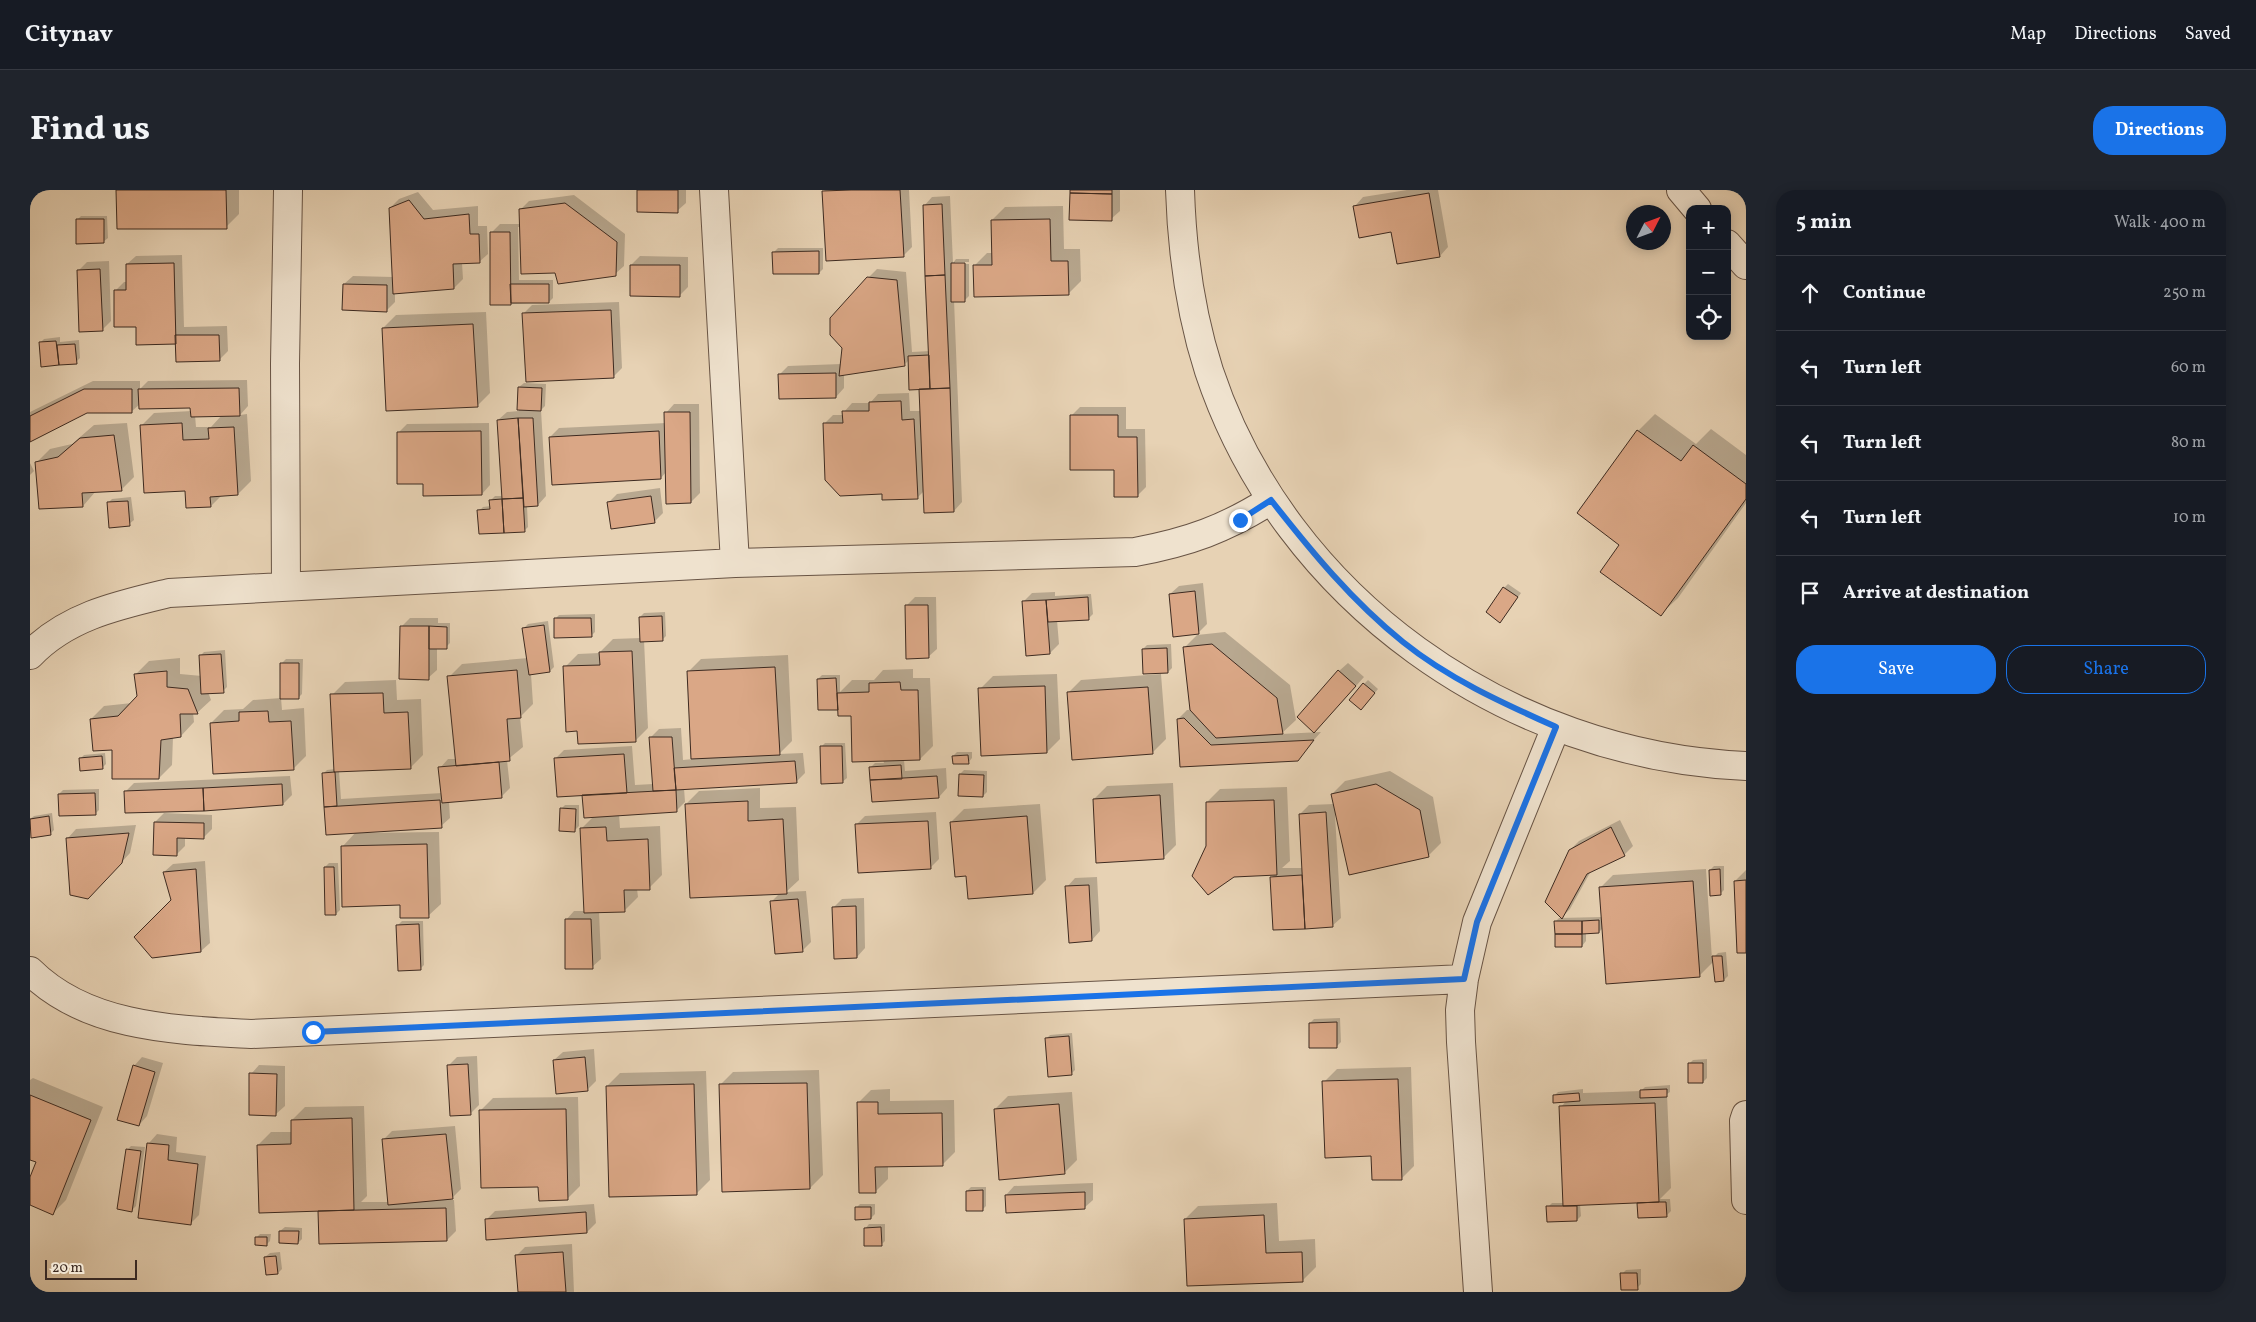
<!DOCTYPE html>
<html lang="en">
<head>
<meta charset="utf-8">
<style>
	body { margin:0; font-family:Vollkorn,serif; background:#20242c; color:#f1f3f6 }
	.controls { position:absolute; right:15px; top:15px; display:grid; overflow:hidden; border-radius:10px; box-shadow:0 2px 12px #0003 }
	.controls button { width:45px; height:45px; display:grid; place-items:center; padding:0; border:0; border-bottom:1px solid #363941; background:#171b24; color:#f1f3f6; font:25px sans-serif }
	.compass { position:absolute; left:1596px; top:15px; width:45px; height:45px; border-radius:50%; background:#171b24; box-shadow:0 2px 12px #0003; rotate:48deg }
	.scale { position:absolute; left:15px; bottom:12px; width:92px; box-sizing:border-box; padding-left:5px; border:2px solid #3d2a20; border-top:0; font-size:14px; line-height:18px; white-space:nowrap; color:#3d2a20; -webkit-text-stroke:4px #efe2ce; paint-order:stroke }
	.stop { position:absolute; width:15px; height:15px; margin:-11px; border:4px solid #1a73e8; border-radius:50%; background:#fff }
	.stop.end { background:#1a73e8; border-color:#fff; box-shadow:0 1px 5px #0008 }
	.list { margin:0; padding:0; list-style:none }
	h2 { display:flex; justify-content:space-between; align-items:center; height:65px; margin:0; padding:0 20px; font-size:21px }
	h2 small { font-size:16px; font-weight:400; color:#9ea1a6 }
	.list li { display:grid; grid-template-columns:32px 1fr auto; gap:15px; align-items:center; box-sizing:border-box; height:75px; padding:0 20px; border-top:1px solid #363941 }
	.list b { display:block; font-size:19px; white-space:nowrap }
	.list em { font-size:16px; font-style:normal; color:#9ea1a6 }
	.actions { display:flex; gap:10px; padding:15px 20px }
	.actions a { flex:1; padding:11px 0; border:1px solid #1a73e8; border-radius:20px; text-align:center; font-size:18px; color:#1a73e8 }
	.actions .main { background:#1a73e8; color:#fff }
	.icon { flex:none; width:28px; height:28px; fill:none; stroke:currentColor; stroke-width:2; stroke-linecap:round; stroke-linejoin:round }
	.map { position:relative; flex:none; width:1716px; height:1102px; overflow:hidden; border-radius:20px }
	header { display:flex; align-items:center; gap:30px; box-sizing:border-box; height:70px; padding:0 25px; background:#171b24; border-bottom:1px solid #363941 }
	header strong { font-size:24px }
	nav { display:flex; gap:28px; margin-inline-start:auto; font-size:18px }
	.intro { display:flex; align-items:center; justify-content:space-between; box-sizing:border-box; height:120px; padding:0 30px }
	h1 { margin:0; font-size:35px }
	.button { padding:12px 22px; border-radius:20px; background:#1a73e8; color:#fff; font-size:18px; font-weight:700 }
	main { display:flex; gap:30px; padding:0 30px }
	aside { flex:1; background:#171b24; border-radius:20px; box-shadow:0 2px 12px #0003 }
	.map>svg:first-child { display:block }
</style>
</head>
<body>
<header>
<strong>Citynav</strong>
<nav><a>Map</a><a>Directions</a><a>Saved</a></nav>
</header>
<div class="intro"><h1>Find us</h1><a class="button">Directions</a></div>
<main>
<div class="map">
<svg width="1716" height="1102" viewBox="0 0 1716 1102">
	<rect width="100%" height="100%" fill="#e7d2b4"/>
	<filter id="stains"><feTurbulence type="fractalNoise" baseFrequency=".004" numOctaves="4"/><feColorMatrix values="0 0 0 0 .2 0 0 0 0 .09 0 0 0 0 .02 0 0 0 .5 -.17"/></filter>
	<radialGradient id="worn" r=".72"><stop offset=".6" stop-color="#630" stop-opacity="0"/><stop offset="1" stop-color="#630" stop-opacity=".3"/></radialGradient>
	<path fill="#0003" fill-rule="evenodd" d="M87,0H209V24L196,37Z
		M609,0H656V13L647,21Z
		M795,0H879L882,57L873,66L793,2Z
		M1041,0H1090V21L1081,29Z
		M1377,0H1408L1418,57L1410,66L1368,72L1363,40L1325,16L1333,7Z
		M388,2L403,20L448,16V36H457L458,64L449,72L432,73L433,89L424,98L365,103V112L356,121L314,94L323,86L363,87L360,18L369,9Z
		M544,5L595,44L594,76L585,84L526,82L491,37H488L489,90H523V108L519,112L480,114L461,43L470,34H491L490,20L499,11Z
		M920,6L923,73L926,69H939V72H925V74H939V106L935,110H924L932,312L924,321L894,301L887,308L853,303L794,234L803,225H814V222L822,213H840L848,204L879,203L880,221H891L890,198L879,170L874,175L814,184V198L806,207L749,185L758,176L811,174L838,88L847,79L876,82L882,162L900,161L894,16L902,7Z
		M1033,16L1034,59H1050L1051,91L1038,104L944,76L957,63H963L962,30L975,17Z
		M51,26H77L78,48L73,52L47,30Z
		M748,58H793V79L789,83L744,62Z
		M152,65L154,137L197,136L198,161L189,170L107,136L85,101L94,92H98L97,74L106,66Z
		M610,66L658,67V97L649,106L601,75Z
		M79,71L81,131L72,140L48,81L57,72Z
		M589,112L592,178L583,187L493,124L502,115Z
		M456,122L460,203L447,216L353,138L366,125Z
		M30,147V152L49,150L50,168L46,172L12,175L10,153L14,149Z
		M217,190L218,216L210,225L217,224L221,291L208,304L192,305L181,316L156,300L111,236L124,223L162,221V216L110,214L101,222H57L0,251V222L63,191H110V199L118,191ZM165,225H192L181,237H166Z
		M494,193L516,194L515,216L511,220L516,306L508,315L497,316L498,337L494,341L449,321L453,317L461,316V310L465,306H473L468,230L477,222L489,221V197ZM466,318V320L451,321V319Z
		M644,214H669L670,303L661,312L636,282L631,288L520,247L529,238L636,233V223Z
		M1050,217H1096V239H1115L1116,297L1107,306L1041,226Z
		M1625,224L1666,254L1681,239L1716,265V313L1648,408L1631,424L1591,354L1548,323L1608,241Z
		M97,233L104,287L91,300L66,301L53,316L7,272L20,259L42,254L64,235Z
		M459,233L460,295L452,304L394,293L368,243L377,234Z
		M0,273L4,281L0,285Z
		M630,298L633,323L624,332L578,313L587,304Z
		M101,307L104,330L99,334L78,313L82,309Z
		M1173,393L1177,434L1168,443L1140,404L1149,396Z
		M1478,394L1491,403L1474,427V398Z
		M1025,402V406L1061,404L1063,424L1059,428L1027,430L1029,454L1020,463L993,412L1002,403Z
		M885,407H906L907,459L898,467L876,416Z
		M635,422L636,446L632,450H614L618,538L605,551L548,540L535,477L548,464L569,463L583,449L611,448L610,427L614,423Z
		M565,424V442L561,446L525,429L529,425Z
		M380,428H408V433H420V453L416,457H407V480L398,488L371,437Z
		M518,431L524,477L520,481L501,484L503,514L490,527L493,557L477,570L480,598L471,607L419,612L420,628L411,636L331,641V643L409,642L411,714L398,726L371,714L312,657L327,641L297,643L293,584L297,580L305,579L302,505L315,492L366,490L367,510L391,509L393,565L380,578L309,581L311,609L412,603L410,578L418,569H427L419,487L432,474L498,468L494,438L498,434Z
		M1195,442L1260,495L1266,530L1251,544L1291,542L1267,569L1151,576L1148,529L1157,520H1162L1154,458L1167,445Z
		M1141,454L1142,478L1138,482L1113,459L1117,455Z
		M195,460L197,497L193,501L178,502L181,510L168,522H163L164,532L151,546L143,547L142,575L129,588L83,559L61,529L74,516L102,513L108,507L106,484L119,471L150,468V484L172,486L170,466L174,462Z
		M758,465L762,551L749,564L773,563L775,583L766,592L654,598L655,612L646,621L589,624L590,638L630,636L632,685L619,698L607,699L608,707L595,720L569,721L571,769L562,777L536,730L544,721H555L551,639L564,626L553,604L525,569L534,560L602,556L605,595L623,594L620,548L629,539L651,538L653,570L663,569L658,482L671,469Z
		M256,469H273L272,504L268,508L252,473Z
		M1318,473L1334,487L1293,533L1309,481Z
		M883,479V488H900L903,556L890,569L874,570L875,581L916,578L917,598L909,607L841,577L845,573H854L853,570L822,524L809,516L788,489L792,485H810V502L822,490H844L853,480Z
		M1027,484L1030,549L1017,562L950,499L963,486Z
		M1131,484L1136,549L1123,562L1038,503L1051,490Z
		M1338,490L1348,499L1335,515L1334,494Z
		M251,508L252,520L274,518L276,566L263,579L181,533L194,520L213,519L223,510Z
		M795,553H815L817,588L812,592L791,557Z
		M927,562H942V568L938,573L923,566Z
		M75,563L76,574L72,578L50,569L54,565Z
		M934,580L957,581V602L953,606L930,584Z
		M1360,581L1403,607L1411,653L1398,666L1305,625L1311,728L1302,736L1244,739L1242,687L1245,684L1177,657V612L1190,599L1257,597L1260,671L1252,678H1273L1270,624L1279,615L1304,614L1302,604L1315,591Z
		M260,586L262,605L253,614L95,602L104,593Z
		M1143,593L1146,655L1133,668L1064,609L1077,596Z
		M730,598V618L766,617L769,690L756,702L776,701L781,752L772,761L741,712L750,703L656,614L669,601Z
		M69,599V620L65,624L29,604L33,600Z
		M1010,614L1016,690L1003,703L937,685L921,632L934,619Z
		M535,615H549V636L544,641L531,619Z
		M906,622L909,669L900,678L827,634L835,626Z
		M22,623L24,640L20,644L2,646L0,629L4,626Z
		M134,623L182,625V639L173,648L155,647V656L147,664L125,632Z
		M1590,630L1603,656L1594,665L1561,681L1540,719L1532,727L1540,660L1549,651Z
		M106,635L100,663L67,699L38,648L46,639Z
		M175,671L180,753L171,761L142,710L134,682L143,674Z
		M299,673H308L310,720L306,724L295,677Z
		M1684,676H1694V700L1690,704L1680,680Z
		M1676,679L1682,769L1688,763L1696,762L1698,786L1694,790L1686,791L1684,771L1669,786L1573,738L1569,742H1556V751L1552,756L1525,732L1529,728L1572,727L1570,698L1583,685Z
		M1716,680V762L1705,691Z
		M1067,687L1070,741L1062,750L1037,697L1045,688Z
		M834,708L835,758L827,767L804,717L812,709Z
		M372,731H393L394,775L390,779L368,735Z
		M1310,828L1311,852L1307,856L1280,833L1284,829Z
		M1042,843L1045,880L1041,884L1016,849L1020,845Z
		M564,859L566,891L557,900L524,870L533,862Z
		M447,866L449,915L441,923L418,876L427,867Z
		M112,867L133,873L117,926L109,935L104,876Z
		M1677,869V888L1673,892L1659,874L1663,870Z
		M229,875L255,876V916L246,924L221,884Z
		M1381,877L1384,976L1371,989L1342,965L1294,892L1307,879Z
		M789,880L793,985L780,998L690,895L703,882Z
		M676,881L680,990L667,1003L577,896L590,883Z
		M3,888L73,917L36,1010L23,1023L0,1014V991L8,972L0,968V890Z
		M1640,895V902L1637,904L1641,998L1630,1009H1640L1641,1021L1636,1026L1609,1014L1611,1012L1550,1014L1551,1026L1547,1030L1518,1017L1522,1013H1534L1531,917L1537,910L1524,906L1528,902L1553,899V903L1611,901L1615,897Z
		M860,899V911L924,910L925,962L912,975H858V989L845,1002L828,913L841,900Z
		M1042,902L1047,970L1034,983L965,919L978,906Z
		M548,907L550,996L537,1009L509,996L450,921L463,908Z
		M334,916L337,1006L331,1012H359L353,950L362,941L425,936L431,999L420,1010H424L426,1041L417,1050L290,1020L228,955L241,942H262V930L275,917Z
		M127,944L147,947L146,962L176,966L169,1025L160,1034L110,1027L119,953Z
		M101,956L115,957L106,1016L102,1020L97,960Z
		M1063,993V1010L1054,1018L976,1005L984,996Z
		M941,997H956V1016L952,1020L937,1001Z
		M1247,1013L1249,1051L1285,1049L1286,1077L1273,1090L1155,1029L1168,1016Z
		M564,1014L566,1033L557,1042L456,1030L465,1021Z
		M830,1014H845V1024L841,1028L826,1018Z
		M839,1034H855V1051L851,1055L835,1039Z
		M255,1037L272,1038V1049L268,1053L250,1041Z
		M230,1044H241L240,1051L236,1055L226,1048Z
		M542,1054L544,1102H489L486,1066L495,1057Z
		M250,1062L252,1079L248,1083L235,1067L240,1063Z
		M1611,1079V1094L1607,1098L1592,1084L1596,1080Z"/>
	<path fill="#daa786" stroke="#3d2a20" d="M86,0H196L197,39H87Z
		M607,0H648V23L607,22Z
		M821,0H870L874,67L796,71L792,1Z
		M1040,0H1082V4L1040,3Z
		M1040,3L1082,4V31L1039,30Z
		M1399,3L1410,67L1367,74L1361,42L1329,48L1323,16Z
		M379,10L394,29L439,24L440,44H449L450,73L423,74L424,99L363,104L359,18Z
		M535,13L587,52L586,86L528,94L525,83L491,84L489,19Z
		M912,14L915,85L895,86L893,15Z
		M46,29H74V53L46,54Z
		M1020,29L1021,71H1038L1039,105L944,107L943,75H962L961,30Z
		M460,42H480L481,115H460Z
		M789,61V84H743L742,62Z
		M144,73L146,154L106,155V137H84V100H96V74Z
		M921,73H935V112H921Z
		M600,75H650V107L600,106Z
		M70,79L73,141L49,142L47,80Z
		M915,85L920,198L900,199L895,86Z
		M837,87L867,90L875,176L809,186L812,158L800,145V128Z
		M313,94L357,95V122L312,120Z
		M480,94H519V113H481Z
		M581,120L584,188L496,192L492,123Z
		M443,134L448,217L356,221L352,138Z
		M145,145H189L190,171L146,172Z
		M26,151L29,175L11,177L9,152Z
		M45,154L47,174L29,175L27,155Z
		M899,165L900,199L879,200L878,166Z
		M806,183V208L749,209L748,184Z
		M488,197L512,198L511,221L487,220Z
		M209,198L210,226L161,227L160,218L109,219L108,199Z
		M920,198L924,322L894,323L889,199Z
		M54,199H102V223H57L0,252V226Z
		M871,211L872,230L884,229L888,309L852,310V304L810,306L795,290L793,233H813L812,221H839V212Z
		M634,222H660L661,313L636,314Z
		M1040,225H1088V247H1107L1108,307H1084V280H1040Z
		M488,228H503L508,316L494,317Z
		M488,228L493,308L472,309L467,230Z
		M152,233L153,250L179,249L178,238L204,237L208,305L180,307L181,317L156,318L155,301L114,303L110,235Z
		M1607,240L1651,271L1663,255L1716,294V309L1631,426L1570,382L1589,355L1547,323Z
		M451,241L452,305L393,306V294H367V242Z
		M629,241L631,289L522,295L519,247Z
		M84,245L92,301L52,303L53,317L9,319L5,272L28,267L50,248Z
		M621,306L625,333L581,339L577,312Z
		M493,308L495,342L474,343L472,309Z
		M472,309L474,343L449,344L447,320L460,319L459,310Z
		M98,311L100,336L79,338L77,312Z
		M1473,397L1488,407L1470,433L1456,422Z
		M1165,401L1169,444L1143,447L1139,404Z
		M1058,407L1059,430L1018,432L1016,410Z
		M1016,410L1020,464L996,466L992,411Z
		M875,415H898L899,468L876,469Z
		M632,426L633,451L610,452L609,427Z
		M524,428H561L562,447L524,448Z
		M514,435L520,482L499,485L492,438Z
		M370,436H399V490L369,489Z
		M399,436L417,437V459H399Z
		M1182,454L1247,508L1253,544L1186,548L1160,520L1153,457Z
		M1137,458L1138,483L1113,484L1112,459Z
		M602,461L606,552L548,554L547,541L536,542L533,476L570,475L569,462Z
		M191,464L194,503L171,504L169,465Z
		M250,473H269V509H250Z
		M745,477L750,565L661,569L657,481Z
		M487,480L491,528L477,529L480,571L426,576L417,486Z
		M1308,480L1326,496L1284,543L1267,527Z
		M137,481V497L158,499L168,524H150L151,547L131,550L129,589H82V560L63,561L60,529L88,526L107,506L104,484Z
		M806,488L808,520H788L787,489Z
		M870,492L871,500H888L890,570L822,572L821,526H808L807,503L839,502V493Z
		M1333,493L1345,503L1331,520L1319,510Z
		M1015,496L1017,563L951,566L948,498Z
		M1118,497L1123,564L1042,570L1037,502Z
		M353,503L354,523L378,522L381,579L304,582L300,504Z
		M238,521L239,532L261,531L264,580L183,584L180,533L209,531V522Z
		M1154,528L1181,555L1284,550L1268,571L1150,577L1147,529Z
		M619,547H642L646,600L623,601Z
		M790,556H812L813,593L791,594Z
		M594,564L597,603L527,607L524,568Z
		M938,565L939,574H923L922,566Z
		M72,566L73,579L50,581L49,568Z
		M765,571L767,593L646,600L644,578Z
		M469,572L472,608L412,613L408,577Z
		M871,575L872,589L840,590L839,577Z
		M305,582L307,616L294,617L292,583Z
		M929,584L954,585L953,607L928,606Z
		M907,586L909,608L842,612L840,590Z
		M252,594L253,615L174,621L173,598Z
		M1346,594L1390,620L1399,667L1319,685L1301,604Z
		M173,598L174,621L95,623L94,601Z
		M646,600L647,622L554,628L552,605Z
		M65,603L66,625L29,626L28,604Z
		M1130,605L1134,669L1066,673L1063,609Z
		M410,610L412,638L296,645L294,617Z
		M1244,610L1247,685L1204,687L1178,705L1162,686L1176,656V612Z
		M718,611V631L753,629L757,704L660,708L655,614Z
		M530,618L546,619L545,642L529,641Z
		M1296,622L1303,737L1275,739L1269,624Z
		M19,626L21,645L1,648L0,629Z
		M997,626L1003,704L938,709L936,686L925,687L920,632Z
		M898,631L901,679L828,683L825,634Z
		M124,632L174,633V649L147,648V666L123,665Z
		M576,637L577,651L618,649L620,700H594L595,722L554,723L550,638Z
		M1581,637L1595,666L1557,684L1532,729L1515,712L1539,660Z
		M99,643L92,673L58,709L40,705L36,648Z
		M397,654L399,728H370V715L312,717L311,656Z
		M294,677H304L306,725H295Z
		M166,679L171,762L122,768L104,747L141,710L133,682Z
		M1690,679L1691,705L1680,706L1679,680Z
		M1272,685L1275,739L1243,740L1240,687Z
		M1716,690V763H1707L1704,691Z
		M1663,691L1670,787L1576,794L1569,697Z
		M1059,695L1062,751L1039,753L1035,696Z
		M768,709L773,762L745,764L740,711Z
		M826,716L827,768L804,769L802,717Z
		M535,729H561L563,779H535Z
		M1569,730V743L1552,744V731Z
		M1524,731H1552V744H1525Z
		M389,734L391,780L368,781L366,735Z
		M1525,744H1552V757H1525Z
		M1682,766H1692L1694,791L1685,792Z
		M1307,832V858H1279V833Z
		M1039,846L1042,885L1018,887L1015,848Z
		M555,867L558,901L526,904L523,870Z
		M1658,873H1673V893H1658Z
		M438,874L441,925L420,926L417,875Z
		M103,875L125,882L109,936L87,930Z
		M219,883L247,884L246,926L219,925Z
		M1368,889L1372,990H1342L1341,966L1295,968L1292,891Z
		M777,893L780,999L692,1002L689,894Z
		M664,894L667,1005L579,1007L576,896Z
		M1637,899V907L1610,908V900Z
		M1549,903L1550,911L1523,913V905Z
		M0,905L61,930L23,1025L0,1015V987L6,972L0,970Z
		M827,912H848V924L912,923L913,976L845,977L846,1003H829Z
		M1625,913L1629,1012L1533,1016L1529,916Z
		M1029,914L1035,984L969,990L964,919Z
		M536,919L538,1010L509,1011L508,997L451,998L449,920Z
		M322,928L324,1020L229,1023L227,955L261,954V930Z
		M416,944L423,1009L358,1015L352,949Z
		M117,953L139,955L138,970L168,974L161,1035L108,1028Z
		M96,959L111,961L102,1022L87,1019Z
		M953,1000V1021H936V1001Z
		M1055,1002V1019L976,1023L975,1005Z
		M1629,1012H1636L1637,1027L1608,1028L1607,1013Z
		M1516,1016H1547V1031L1517,1032Z
		M825,1017H841V1029L825,1030Z
		M416,1018L417,1051L289,1054L288,1021Z
		M556,1022L557,1043L456,1050L455,1029Z
		M1234,1025L1236,1063L1272,1062L1273,1092L1157,1096L1154,1029Z
		M851,1037L852,1056H834V1038Z
		M249,1041H269L268,1054L249,1053Z
		M225,1047H237V1056L225,1055Z
		M533,1062L536,1102H488L485,1065Z
		M246,1066L248,1084L236,1085L234,1067Z
		M1590,1083H1607L1608,1100H1591Z"/>
	<g fill="none" stroke-linecap="round" stroke-linejoin="round">
		<g stroke="#685445" stroke-width="30">
			<path id="minor" d="M684,0L705,373
				M1150,0C1152,61 1160,122 1179,181C1255,410 1478,566 1716,576
				M1651,0L1667,19
				M1697,54L1716,75
				M256,396L255,174L258,0
				M0,465C37,426 89,415 139,403L705,373L1105,362C1159,352 1195,339 1241,310
				M0,781C57,838 146,840 221,844L1434,789
				M1716,925L1714,931L1716,1010
				M1448,1102L1431,852L1430,820L1434,789L1447,732L1526,537"/>
		</g>
		<use href="#minor" stroke="#efe2ce" stroke-width="28"/>
	</g>
	<g fill="none" stroke-linecap="round" stroke-linejoin="round">
		<path stroke="#1a73e8" stroke-width="6" d="M283,842L1434,789L1447,732L1526,537C1473,513 1419,489 1373,452C1322,411 1281,361 1241,310L1210,330"/>
	</g>
	<rect width="100%" height="100%" filter="url(#stains)"/>
	<rect width="100%" height="100%" fill="url(#worn)"/>
</svg>
<div class="controls">
<button>+</button>
<button>−</button>
<button><svg class="icon" aria-label="locate" viewBox="0 0 24 24"><circle cx="12" cy="12" r="6"/><path d="M12 2v4M12 18v4M2 12h4M18 12h4"/></svg></button>
</div>
<svg class="compass" viewBox="-18 -18 36 36"><path d="M0-13l5 13h-10z" fill="#e53935"/><path d="M0 13l5-13h-10z" fill="#9ea1a6"/></svg>
<div class="scale">20 m</div>
<div class="stop" style="left:283px;top:842px"></div>
<div class="stop end" style="left:1210px;top:330px"></div>
</div>
<aside>
<h2>5 min<small>Walk · 400 m</small></h2>
<ul class="list">
<li><svg class="icon" aria-label="ahead" viewBox="0 0 24 24"><path d="M12 20V5M6 11l6-6 6 6"/></svg><div><b>Continue</b></div><em>250 m</em></li>
<li><svg class="icon" aria-label="left" viewBox="0 0 24 24"><path d="M17 20v-9H6M10 6l-5 5 5 5"/></svg><div><b>Turn left</b></div><em>60 m</em></li>
<li><svg class="icon" aria-label="left" viewBox="0 0 24 24"><path d="M17 20v-9H6M10 6l-5 5 5 5"/></svg><div><b>Turn left</b></div><em>80 m</em></li>
<li><svg class="icon" aria-label="left" viewBox="0 0 24 24"><path d="M17 20v-9H6M10 6l-5 5 5 5"/></svg><div><b>Turn left</b></div><em>10 m</em></li>
<li><svg class="icon" aria-label="arrive" viewBox="0 0 24 24"><path d="M6 21V4h12l-3 4 3 4H6"/></svg><div><b>Arrive at destination</b></div></li>
</ul>
<div class="actions"><a class="main">Save</a><a>Share</a></div>
</aside>
</main>
</body>
</html>
